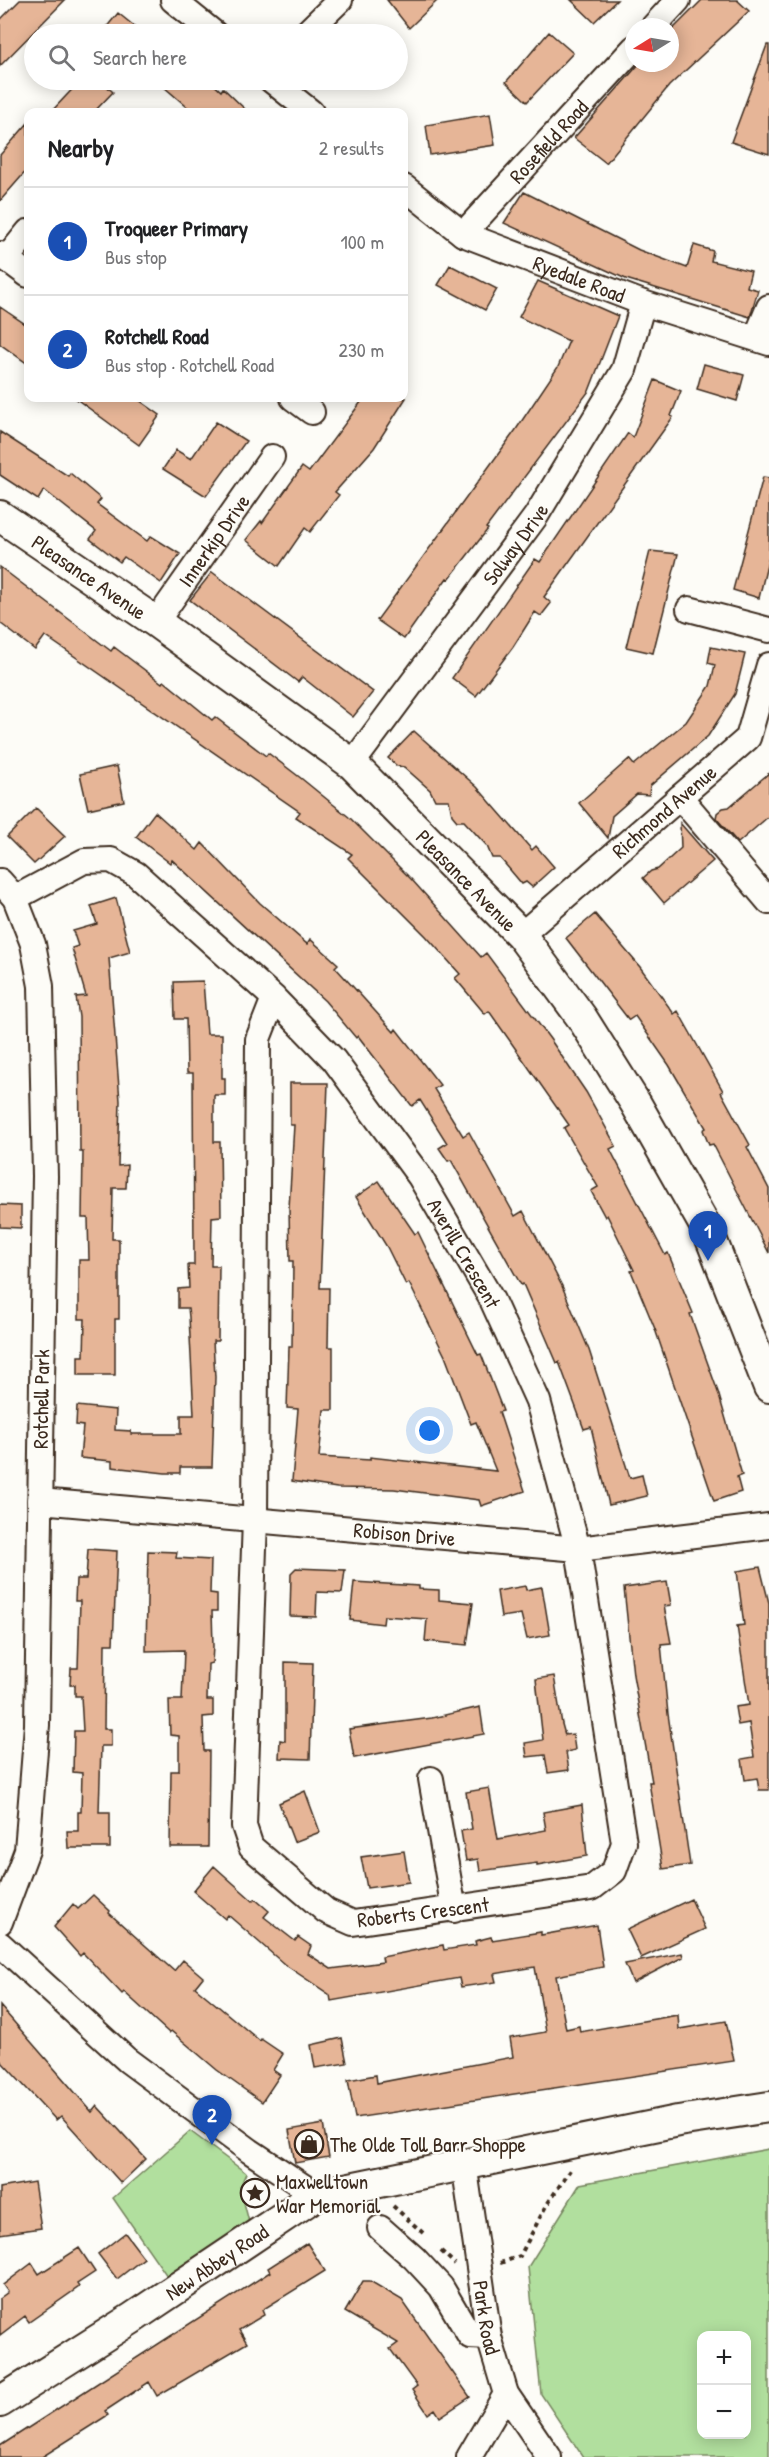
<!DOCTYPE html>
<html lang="en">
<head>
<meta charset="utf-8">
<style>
	body { margin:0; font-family:"Patrick Hand",sans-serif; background:#f2f2f2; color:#202124 }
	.controls { position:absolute; right:18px; bottom:18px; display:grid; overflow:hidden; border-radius:12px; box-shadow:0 3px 15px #0003 }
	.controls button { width:54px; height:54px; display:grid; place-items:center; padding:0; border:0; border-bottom:2px solid #e0e0e0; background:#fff; color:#202124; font:30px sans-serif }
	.compass { position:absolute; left:625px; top:18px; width:54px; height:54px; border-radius:50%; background:#fff; box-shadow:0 3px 15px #0003; rotate:259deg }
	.you { position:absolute; left:430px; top:1431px; width:21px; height:21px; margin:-15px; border:4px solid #fff; border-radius:50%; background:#1a73e8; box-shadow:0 0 0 9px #1a73e833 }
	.badge { display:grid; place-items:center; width:39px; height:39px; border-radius:50%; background:#ea580c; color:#fff; font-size:20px; font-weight:700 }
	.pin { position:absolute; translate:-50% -50px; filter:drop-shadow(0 2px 3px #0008) }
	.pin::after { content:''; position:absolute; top:32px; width:21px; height:18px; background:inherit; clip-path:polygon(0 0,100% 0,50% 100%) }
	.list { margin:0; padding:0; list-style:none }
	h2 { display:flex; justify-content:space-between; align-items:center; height:78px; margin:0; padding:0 24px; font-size:26px }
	h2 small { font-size:20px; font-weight:400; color:#757577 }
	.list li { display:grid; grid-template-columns:39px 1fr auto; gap:18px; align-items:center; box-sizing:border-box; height:108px; padding:0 24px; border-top:2px solid #e0e0e0 }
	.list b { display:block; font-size:22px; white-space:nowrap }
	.list p { margin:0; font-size:20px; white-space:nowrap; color:#757577 }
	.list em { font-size:20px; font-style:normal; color:#757577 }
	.icon { flex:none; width:33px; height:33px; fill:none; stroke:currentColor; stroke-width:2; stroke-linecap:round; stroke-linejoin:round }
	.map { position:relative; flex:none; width:769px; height:2457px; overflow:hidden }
	.search { position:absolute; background:#fff; box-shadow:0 3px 15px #0003; left:24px; top:24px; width:384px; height:66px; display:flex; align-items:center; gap:15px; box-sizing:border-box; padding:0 21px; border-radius:33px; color:#757577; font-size:22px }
	.panel { position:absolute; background:#fff; box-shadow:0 3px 15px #0003; left:24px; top:108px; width:384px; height:294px; border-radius:12px }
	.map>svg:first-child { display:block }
</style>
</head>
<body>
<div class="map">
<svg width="769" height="2457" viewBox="0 0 769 2457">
	<rect width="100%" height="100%" fill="#fdfcf7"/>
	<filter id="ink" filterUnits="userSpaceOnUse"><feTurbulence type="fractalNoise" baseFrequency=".0167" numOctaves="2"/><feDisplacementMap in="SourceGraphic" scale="12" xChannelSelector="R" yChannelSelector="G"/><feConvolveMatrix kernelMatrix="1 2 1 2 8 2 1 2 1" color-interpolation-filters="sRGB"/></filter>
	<g filter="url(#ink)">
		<path fill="#b1df9e" stroke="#76845e" stroke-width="1.5" fill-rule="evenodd" d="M190,2131L246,2173L240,2187L249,2222L167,2276L113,2198Z
			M769,2149V2457H583L541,2394L528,2267L580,2184ZM702,2336H746V2434H702Z"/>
		<path fill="#e6b597" stroke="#3b2a1e" stroke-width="1.5" d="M20,0H65L0,66V20Z
			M387,0H438L409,28Z
			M571,0H617L594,22Z
			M702,0H737L749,11L669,86L606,163L574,138L640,63H670V32Z
			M118,13L144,34H101Z
			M549,32L573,53L527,102L506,82Z
			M767,45H769V154L731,142Z
			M81,80H100L113,92L94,112H51Z
			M156,80H209L221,91L223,88L248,112H193Z
			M490,114L495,145L430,155L426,125Z
			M28,123V169L0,201V155Z
			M524,192L639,250L687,268L694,245L713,251L711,261L751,271L747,287L758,290L750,317L626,279L504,223Z
			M450,265L497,289L485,310L438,285Z
			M538,281L618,316L589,391L486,528L488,529L449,579L447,578L404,639L377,620L515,431L558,367L569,341L519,317Z
			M0,307L28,326V364L0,344Z
			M704,364L744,375L737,401L697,389Z
			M655,380L681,391L671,416L673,417L544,597L551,603L541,616L535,612L513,647L476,696L452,678L535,559L540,562L628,433L633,437Z
			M75,398H136L160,415L139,445Z
			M364,398H406L374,448L335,492L339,495L310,532L305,528L279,566L246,540L261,521L262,523L302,467L309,472Z
			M216,422L246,441L206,496L163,469L176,450L191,459Z
			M0,432L68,476L70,473L101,499L97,504L147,541L151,536L180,554L161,583L124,557L120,562L90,539L96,531L44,490L38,500L0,475Z
			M763,477L769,478V557L759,598L733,590Z
			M650,551L678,554L653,653L626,647Z
			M0,567L111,651L114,647L162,683L164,681L212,720L215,717L266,756L268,753L302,779L350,818L412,880L481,957L486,953L550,1039L586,1092L616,1146L610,1149L665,1255L668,1253L693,1313L690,1314L718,1392L742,1475L737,1477L741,1492L714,1501L655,1329L631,1271L634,1270L607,1215L605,1217L591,1191L598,1187L564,1128L569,1125L489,1011L485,1014L455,978L460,974L426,936L348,858L352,854L296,817L300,812L45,636L35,650L0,623Z
			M212,572L373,692L353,717L302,677L298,682L190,600Z
			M711,647L745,654L735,694L708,736L650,786L649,795L637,794L612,816L608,838L579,803L629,759L634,765L686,722L710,686L715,665L708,663Z
			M414,731L477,787L532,850L536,846L554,867L532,887L526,882L522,884L500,858H492L487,846L464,821H457L452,815L449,800H435L430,790L404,767L397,766L388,758Z
			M117,766L124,801L88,809L80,774Z
			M769,773V816L738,843L716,818L717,813L723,808L729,807Z
			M36,808L65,836L34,864L7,837Z
			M155,812L197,850L202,843L260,903L307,944L310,939L338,964L335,967L394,1032L396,1029L440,1085L434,1089L463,1136L469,1132L515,1216L523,1211L562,1286L589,1350L630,1478L642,1475L647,1496L609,1505L591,1427L584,1429L559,1362L557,1363L523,1284L521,1285L451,1160L448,1161L439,1148L447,1143L420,1100L412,1106L358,1036L356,1038L325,1001L172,860L170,863L136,837Z
			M680,823L713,861L664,903L643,878L651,871L658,869L681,848Z
			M116,898L130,952L109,958L120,1101L118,1166L127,1165L126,1188H113L112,1239H119V1319H115V1375H78V1356H84L85,1319H79V1260H89L88,1218H82L83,1152H80L79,1017L76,997L86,996L72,948L78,946L73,931L97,924L91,906Z
			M595,914L640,967L674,1014L678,1011L723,1091L721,1092L750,1145L747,1147L769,1189V1253L713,1144L709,1145L703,1130L706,1128L669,1065L635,1016L629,1020L566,938Z
			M203,981L207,1034H222V1078H225V1095H214V1142H220L221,1216L212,1217L211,1266H219L218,1341H213L215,1377L212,1467H180V1473H165L112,1467V1461L80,1458L83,1426L76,1425L77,1406L116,1410L115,1430L131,1431V1434H181V1415H194L189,1317L188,1308H178V1289L189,1288L188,1265H194L193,1073H187L186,1019H175L174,982Z
			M290,1083H328L320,1288H329L328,1347H333V1410H324L319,1457L370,1460V1457L496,1471L476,1422L471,1424L445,1356L409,1283L406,1285L387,1247L356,1197L379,1181L415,1234L418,1232L478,1355L481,1354L503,1411L499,1412L525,1491L481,1506L479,1500L394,1489L337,1488L292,1481L298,1409L287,1408L289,1347H292L293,1261H290L289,1208L294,1125H290Z
			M0,1205L21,1206V1228L0,1227Z
			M88,1549L117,1551L113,1644H105L104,1729H111V1746H101L99,1812H110V1848H68L67,1831H78V1812H81L82,1773L73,1772L74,1731H83L81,1696H75V1685H70L71,1668H78L80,1601H75L76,1579H86Z
			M148,1551L177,1552L176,1558L211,1560L210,1593L217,1594V1611H212L213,1646L212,1663L208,1664L207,1700H213V1716L203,1717L204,1751H209L208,1847H170L171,1771H179V1736L170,1735L169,1700H182L184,1650L146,1651Z
			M760,1567L769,1603V1790H759L757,1778L745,1780L742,1759L754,1757L749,1723L738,1725L735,1707L749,1705L737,1626L744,1625L737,1571Z
			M296,1568L345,1570L342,1593L317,1592L316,1617L290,1616L291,1573Z
			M354,1582L419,1586V1589L439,1590V1600L473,1603L467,1645L425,1641L427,1619L384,1616L383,1624L350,1620Z
			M667,1582L671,1605L664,1606L671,1643L661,1644L668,1714L690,1865L663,1869L649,1782H652L633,1675L624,1588Z
			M525,1586L526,1590L542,1587L550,1635L527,1639L521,1614L501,1617L497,1591Z
			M285,1662L313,1663L310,1759L279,1758L280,1740L285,1741Z
			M554,1676L562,1724L565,1735L573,1734L575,1750L566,1752L569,1770L548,1773L545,1755L527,1757L525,1743L543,1740L536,1679Z
			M480,1707L484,1734L354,1758L349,1729L432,1718Z
			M489,1788L498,1839L546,1830L543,1812L582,1805L587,1856L537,1865V1863L480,1871L478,1859L466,1861L461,1831L472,1829L466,1792Z
			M305,1791L320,1832L294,1842L279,1803Z
			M404,1851L409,1882L367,1888L361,1857Z
			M214,1866L253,1901L255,1899L269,1911L264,1917L295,1941L298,1937L311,1946L308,1954L331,1969L383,1962L382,1957L443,1945L444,1950L476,1945L475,1941L491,1937L492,1940L541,1932V1935L597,1925L603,1967L556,1976L566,2029L579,2026L580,2032L678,2015L679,2029L726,2021L734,2061L355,2118L348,2080L376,2075L377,2083L513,2057L510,2038L546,2032L535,1967L494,1974L496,1982L461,1987L459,1978L331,2001L330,1995L284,1964L228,1915L225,1919L193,1891Z
			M93,1895L110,1911L109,1913L174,1971L183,1960L203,1977L195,1987L260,2041L261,2039L283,2054L273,2070L280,2075L262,2102L217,2070L171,2031L169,2033L124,1992L122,1994L83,1953L80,1956L54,1927L73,1904L78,1909Z
			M691,1899L705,1929L641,1958L627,1929Z
			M682,1953L683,1957L633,1983L625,1964Z
			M0,2006L92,2112L97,2106L146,2159L121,2183L61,2116L56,2120L0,2060Z
			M342,2038L347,2063L315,2068L311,2045Z
			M323,2124L329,2157L295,2163L289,2130Z
			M34,2182L41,2228L0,2234V2188Z
			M125,2233L144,2258L117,2279L98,2254Z
			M307,2243L325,2271L262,2310L264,2315L239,2330L247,2343L157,2396L149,2382L105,2411L108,2415L42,2457H0V2446L270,2272L268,2268Z
			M79,2248L95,2272L77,2284L79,2287L29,2322L25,2316L0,2335V2298L8,2292L3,2285L32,2263L39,2274Z
			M363,2281H370L402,2300L470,2397L440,2417L435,2409L428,2414L412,2390L417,2386L390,2349L398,2343L345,2312Z"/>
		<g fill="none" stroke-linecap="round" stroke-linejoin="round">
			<g stroke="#3b2a1e" stroke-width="28">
				<g id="minor">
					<path d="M173,0L215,34"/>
					<path d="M653,27L678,0"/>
					<path d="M305,34L340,0"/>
					<path d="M271,80L311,112"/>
					<path id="s1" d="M404,187L463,234L643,303L769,343"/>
					<path id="s2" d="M463,234L634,48"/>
					<path d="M0,254L28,275"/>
					<path d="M7,258L28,232"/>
					<path d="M756,338L769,307"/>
					<path d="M293,398L312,412"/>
					<path d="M689,609L769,630"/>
					<path id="s3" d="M156,622L272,457"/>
					<path id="s4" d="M352,764L536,516L624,370L643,303"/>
					<path d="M680,797L769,902"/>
					<path d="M0,881L15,898L33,944L41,986L45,1176L37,1725L27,1850L0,1922"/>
					<path id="s5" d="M15,898L84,861L111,860L136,874L274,998L334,1060L420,1177L492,1300L538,1401L578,1549L624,1843L614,1871L592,1888L353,1923L326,1911L251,1847L244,1826L255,1520L258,1039L274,998"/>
					<path id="s6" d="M521,935L748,738L769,665"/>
					<path id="s7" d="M40,1501L578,1549L769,1526"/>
					<path d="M431,1779L454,1910"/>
					<path d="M0,1944L127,2060L250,2151L316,2195"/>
					<path id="s8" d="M464,2163L489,2337L506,2394L549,2457"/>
					<path d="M380,2228L414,2258L441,2287L470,2336L489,2337"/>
					<path d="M469,2457L506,2394"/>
				</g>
			</g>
			<g stroke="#3b2a1e" stroke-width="34">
				<g id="major">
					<path id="s9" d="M0,516L156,622L352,764L521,935L582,1018L636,1104L708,1231L769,1387"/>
					<path id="s10" d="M0,2402L131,2319L316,2195L678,2121L769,2107"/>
				</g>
			</g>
			<path stroke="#3b2a1e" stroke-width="4" stroke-dasharray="4.5 4.5" stroke-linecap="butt" d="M393,2206L423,2233
				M441,2251L455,2264
				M500,2263L520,2256L546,2206L570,2170"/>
			<use href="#minor" stroke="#fdfcf7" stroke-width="24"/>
			<use href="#major" stroke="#fdfcf7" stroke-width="30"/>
		</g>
	</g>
	<defs>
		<g id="shop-ring" transform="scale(1.5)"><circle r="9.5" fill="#fdfcf7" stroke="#3b2a1e" stroke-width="1.5"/><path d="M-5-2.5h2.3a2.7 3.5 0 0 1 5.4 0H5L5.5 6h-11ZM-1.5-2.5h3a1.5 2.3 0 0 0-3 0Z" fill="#3b2a1e"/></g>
		<g id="sight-ring" transform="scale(1.5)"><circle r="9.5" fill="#fdfcf7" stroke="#3b2a1e" stroke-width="1.5"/><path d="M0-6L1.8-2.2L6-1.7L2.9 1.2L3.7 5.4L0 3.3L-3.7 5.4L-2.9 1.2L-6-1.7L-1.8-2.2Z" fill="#3b2a1e"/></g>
	</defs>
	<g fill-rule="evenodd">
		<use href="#shop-ring" x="309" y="2144"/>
		<use href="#sight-ring" x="255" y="2193"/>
	</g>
	<g text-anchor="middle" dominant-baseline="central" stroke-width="4.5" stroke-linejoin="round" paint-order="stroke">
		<g font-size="21" fill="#3b2a1e" stroke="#fdfcf7">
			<text stroke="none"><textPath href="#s2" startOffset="126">Rosefield Road</textPath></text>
			<text stroke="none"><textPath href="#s1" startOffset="200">Ryedale Road</textPath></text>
			<text stroke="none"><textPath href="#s3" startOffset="100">Innerkip Drive</textPath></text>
			<text stroke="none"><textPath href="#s4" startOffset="274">Solway Drive</textPath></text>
			<text stroke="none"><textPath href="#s9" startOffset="108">Pleasance Avenue</textPath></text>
			<text stroke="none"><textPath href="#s6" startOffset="189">Richmond Avenue</textPath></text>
			<text stroke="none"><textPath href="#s9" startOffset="594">Pleasance Avenue</textPath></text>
			<text stroke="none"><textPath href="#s5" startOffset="639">Averill Crescent</textPath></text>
			<text transform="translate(41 1399) rotate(-89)">Rotchell Park</text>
			<text stroke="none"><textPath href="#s7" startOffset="366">Robison Drive</textPath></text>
			<text transform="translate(423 1912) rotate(-7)">Roberts Crescent</text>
			<text stroke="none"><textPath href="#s10" startOffset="258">New Abbey Road</textPath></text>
			<text stroke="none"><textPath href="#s8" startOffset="156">Park Road</textPath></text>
		</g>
		<g font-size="21" fill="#3b2a1e" stroke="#fdfcf7" text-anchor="start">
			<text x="330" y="2144">The Olde Toll Barr Shoppe</text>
			<text x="276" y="2181">Maxwelltown<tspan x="276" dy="24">War Memorial</tspan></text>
		</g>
	</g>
</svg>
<div class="controls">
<button>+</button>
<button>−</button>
</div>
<svg class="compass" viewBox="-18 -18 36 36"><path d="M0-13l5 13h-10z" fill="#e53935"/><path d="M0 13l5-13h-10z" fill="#757577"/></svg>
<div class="you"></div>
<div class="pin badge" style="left:708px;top:1261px;background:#1a4fb4">1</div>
<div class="pin badge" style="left:212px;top:2145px;background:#1a4fb4">2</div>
<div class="search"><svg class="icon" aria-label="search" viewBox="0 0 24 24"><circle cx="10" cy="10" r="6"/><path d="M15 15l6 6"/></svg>Search here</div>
<section class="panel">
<h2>Nearby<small>2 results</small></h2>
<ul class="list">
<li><span class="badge" style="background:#1a4fb4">1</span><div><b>Troqueer Primary</b><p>Bus stop</p></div><em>100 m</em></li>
<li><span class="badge" style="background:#1a4fb4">2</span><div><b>Rotchell Road</b><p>Bus stop · Rotchell Road</p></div><em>230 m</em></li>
</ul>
</section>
</div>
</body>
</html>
